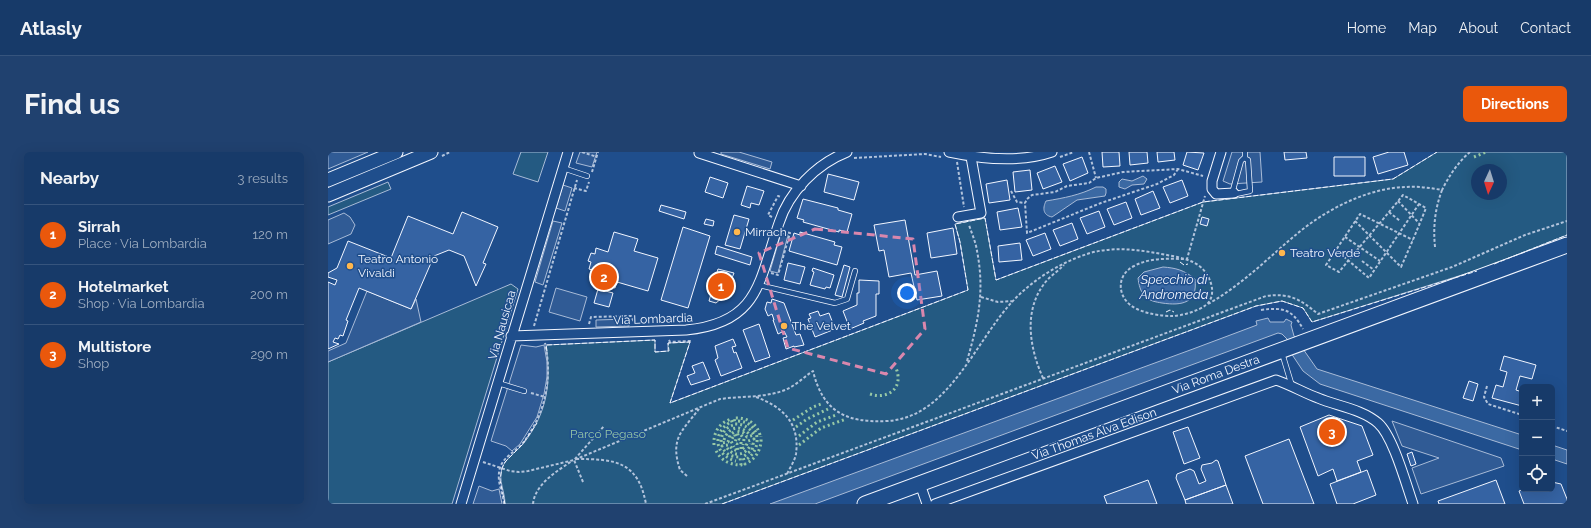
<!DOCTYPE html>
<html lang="en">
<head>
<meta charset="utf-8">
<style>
	body { margin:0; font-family:Raleway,sans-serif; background:#20416f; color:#f1f3f6 }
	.controls { position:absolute; right:12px; bottom:12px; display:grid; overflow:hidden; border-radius:6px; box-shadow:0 4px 16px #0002 }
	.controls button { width:36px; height:36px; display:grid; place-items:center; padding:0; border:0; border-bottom:1px solid #36547d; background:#173a69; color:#f1f3f6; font:20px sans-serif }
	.compass { position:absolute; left:1143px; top:12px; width:36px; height:36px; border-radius:50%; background:#173a69; box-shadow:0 4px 16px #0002; rotate:184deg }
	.you { position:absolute; left:579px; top:141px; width:14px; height:14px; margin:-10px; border:3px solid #fff; border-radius:50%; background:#1a73e8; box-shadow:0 0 0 6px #1a73e833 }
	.badge { display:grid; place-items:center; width:26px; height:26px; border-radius:50%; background:#ea580c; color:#fff; font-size:13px; font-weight:700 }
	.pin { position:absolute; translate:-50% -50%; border:2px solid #fff; box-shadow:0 1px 4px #0006 }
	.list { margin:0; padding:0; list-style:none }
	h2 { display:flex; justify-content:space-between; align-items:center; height:52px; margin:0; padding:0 16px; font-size:17px }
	h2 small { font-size:13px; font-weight:400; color:#9eadc0 }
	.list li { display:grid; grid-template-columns:26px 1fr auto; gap:12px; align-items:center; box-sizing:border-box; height:60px; padding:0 16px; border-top:1px solid #36547d }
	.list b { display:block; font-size:15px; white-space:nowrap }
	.list p { margin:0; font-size:13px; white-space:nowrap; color:#9eadc0 }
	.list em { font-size:13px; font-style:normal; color:#9eadc0 }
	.icon { flex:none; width:22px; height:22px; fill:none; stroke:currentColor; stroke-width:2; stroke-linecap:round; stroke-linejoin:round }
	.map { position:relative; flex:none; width:1239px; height:352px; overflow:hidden; border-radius:6px }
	header { display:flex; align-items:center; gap:24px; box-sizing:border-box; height:56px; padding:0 20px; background:#173a69; border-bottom:1px solid #36547d }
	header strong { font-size:19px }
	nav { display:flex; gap:22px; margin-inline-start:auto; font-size:14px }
	.intro { display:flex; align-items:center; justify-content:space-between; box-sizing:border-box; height:96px; padding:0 24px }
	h1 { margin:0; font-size:28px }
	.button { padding:10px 18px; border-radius:6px; background:#ea580c; color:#fff; font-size:14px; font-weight:700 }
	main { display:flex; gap:24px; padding:0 24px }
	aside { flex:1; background:#173a69; border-radius:6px; box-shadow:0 4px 16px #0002 }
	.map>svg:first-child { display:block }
</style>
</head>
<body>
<header>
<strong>Atlasly</strong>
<nav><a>Home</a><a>Map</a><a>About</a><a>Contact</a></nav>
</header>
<div class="intro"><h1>Find us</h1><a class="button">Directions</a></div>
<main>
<aside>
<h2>Nearby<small>3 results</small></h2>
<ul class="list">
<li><span class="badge">1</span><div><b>Sirrah</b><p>Place · Via Lombardia</p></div><em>120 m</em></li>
<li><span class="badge">2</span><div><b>Hotelmarket</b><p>Shop · Via Lombardia</p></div><em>200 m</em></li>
<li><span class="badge">3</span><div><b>Multistore</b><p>Shop</p></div><em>290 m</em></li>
</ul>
</aside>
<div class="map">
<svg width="1239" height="352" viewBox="0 0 1239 352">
	<rect width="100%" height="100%" fill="#1f4e8c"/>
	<path fill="#245a82" stroke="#a8bbd7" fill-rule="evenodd" d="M193,0H220L210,30L185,22Z
		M1109,0H1239V83L1153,117L984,170L975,156L954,149L928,154L394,352H177C177,339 170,329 174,316C178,306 189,299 196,291C220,259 223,231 218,193L327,188V200L340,199V191L362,190L342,251L640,138L632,90L627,72L657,66L668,128L875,50L1065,27ZM1149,18H1173V42H1149Z
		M60,30L63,37L0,63V55Z
		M183,132L190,137L124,352H0V210Z"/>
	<path fill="#305b95" stroke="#a8bbd7" d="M0,0H40L0,17Z
		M252,0H269L264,15L248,11Z
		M393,0H411L444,10L442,17L393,2Z
		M904,0H932L934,30L902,32L895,29Z
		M235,33L244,36L237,59L228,56Z
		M16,61L22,65L27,73L23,82L0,92V68Z
		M225,69L234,71L215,133L207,130Z
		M453,81L460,83L450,121L442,119Z
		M228,136L259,145L252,169L221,160Z
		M39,139L83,157L88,147L93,170L0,210V199L18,191Z
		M301,167V174L268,175V168Z
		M193,193L208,195L216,193L219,210V225L216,242L209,265L192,292L184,299L178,294L163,289Z
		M1064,269L1173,306L1176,314L1093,342L1084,316L1111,306L1074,294Z
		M151,334L164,339L171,337L174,352H145Z"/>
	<path fill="#3b69a3" stroke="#a8bbd7" d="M815,24L819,27L816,32L804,33L797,37L791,35V30L794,27L804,29Z
		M768,35H775L778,37V41L777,44L749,48L724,65C714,63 715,55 718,49C736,46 752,43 768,35Z
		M835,115C848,116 856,118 867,127C870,151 854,154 834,151C828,150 821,149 817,144C812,139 811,133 810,126L816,120Z
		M940,166L942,170H956L958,167L964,170L963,173L966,184L989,217L1194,283V298L992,232L975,219L963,201L959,187L954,182L950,181L487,352H442L865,197L929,173L928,169Z
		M1224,293L1239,298V312L1224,307Z"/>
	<path fill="#3563a3" stroke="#f2f6ff" d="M774,0H791L792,14L775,15Z
		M801,0H819L820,11L802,13Z
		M829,0H846L847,8L830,10Z
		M859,0L876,1L870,18L855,13Z
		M956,0H978L979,6L957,8Z
		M1061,0H1076L1080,13L1050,22L1045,5Z
		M754,5L760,21L742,29L735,12Z
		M1006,5H1037V24H1006Z
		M727,14L734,30L715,37L709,21Z
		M702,18L704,38L687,40L685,20Z
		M500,22L531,30L526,48L496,40Z
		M382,25L400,31L395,46L377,40Z
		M679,28L682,48L661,51L658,32Z
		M854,28L860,44L842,51L835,35Z
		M419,34L436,39L431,53L423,51L422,56L413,53Z
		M825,39L832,56L813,63L807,47Z
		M475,47L510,56V58L524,62L519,80L511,78V80L475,70L476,68L469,66Z
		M798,50L804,66L786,73L779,57Z
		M333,53L358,60L356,67L331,59Z
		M690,56L694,75L672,78L669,60Z
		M771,59L777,75L759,82L752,66Z
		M134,60L170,75L155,111L158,112L148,134L136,104L121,98L106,104L83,157L31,136L18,168L20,169L15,184L12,183L10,187L7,186L5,190L11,192L0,197V130L7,133L9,128L0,125V121L9,116L20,89L63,106L80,64L125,82Z
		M406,63L421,67L412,97L397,93Z
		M874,65L881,67L879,74L872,72Z
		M378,67L386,69L385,74L376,72Z
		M577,68L587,123L609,119L614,144L589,148L583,121L561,125L556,98L551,99L546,73Z
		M744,71L750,87L732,94L725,78Z
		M355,75L382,84L360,156L333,148Z
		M625,76L629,102L603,106L599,81Z
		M286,80L310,87L306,99L330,106L320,139L289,130L287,136L277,134L279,126L271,124V127L262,125L264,118L261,117L263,110L260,109L263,101L267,102L268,96L280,100Z
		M472,80L507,90L506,93L514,95L509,113L461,99L466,81L472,83Z
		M717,81L723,97L705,104L698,88Z
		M692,91L694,108L671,110L670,94Z
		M389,94L424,105L422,113L387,102Z
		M460,111L477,115L472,132L456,128Z
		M516,113L522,115L514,145L507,143Z
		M485,116L506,123L502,136L498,135L497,137L482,133L486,120L484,119Z
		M390,117L406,121L404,126H402L398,141H400L388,151L381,149Z
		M531,128L551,129V142H548V164L535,169L536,171L522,177L515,159L529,153V141H531Z
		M270,137L285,141L281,155L266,151Z
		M444,147L456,151L468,183L472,182L476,193L466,195V194L458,197L455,186L459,185L456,179L450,182L445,168H446L444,162L440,164L437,157L439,150L443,151Z
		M490,159L492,164L501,161L507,177L487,185L480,167L483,166L481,162Z
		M431,172L442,205L427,210L415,178Z
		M405,187L408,194L404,195L406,201L408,200L414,216L393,224L387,208L390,206L387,194Z
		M1176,204L1208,213L1204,227L1192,224L1188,238L1194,240V254L1164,246L1168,233L1175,235L1179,220L1172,218Z
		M375,210L382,227L363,233L359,224L367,221L364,214Z
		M1141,229L1150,232L1145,249L1135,246Z
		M1001,263L1034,274L1045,303L1029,309L1033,320L1009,329L1005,317L990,324L972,275Z
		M860,275L872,306L856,312L845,280Z
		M961,287L986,352H935L917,304Z
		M1084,300L1088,312L1083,314L1079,302Z
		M888,308L890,309L898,333L857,348L848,326L849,322L862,317L866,319L871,332L878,329L873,317L874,313L884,311Z
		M1039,318L1048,343L1025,352H1009L1002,332Z
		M820,328L829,352H779L776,344Z
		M1168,328L1177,352H1111L1110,349Z
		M1224,330L1233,332L1239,347V352H1196L1191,339L1196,337H1224Z
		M898,333L905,352H858L857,348Z"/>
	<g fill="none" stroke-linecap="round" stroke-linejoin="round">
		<g stroke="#f2f6ff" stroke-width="6">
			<path id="lane" d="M916,6L920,8L922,39L908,42L905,38L913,9Z
				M917,6V0
				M235,16L259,24
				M431,133L507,151L519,147L527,119
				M954,201L964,234
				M170,231L196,239"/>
		</g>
		<g stroke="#f2f6ff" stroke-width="11">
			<path id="street" d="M621,0C654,7 692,11 724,0
				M893,0L884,29V37L888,42L906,41
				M371,1L473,34
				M630,65L653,61L643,5
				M183,184L358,178C432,171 431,128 451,71C461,40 488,12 519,0
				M592,332L599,352
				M133,352L240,0
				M607,352L948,228C963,233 976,241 990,246C1009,254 1034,257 1050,271C1065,284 1078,332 1085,352"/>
		</g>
		<g stroke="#f2f6ff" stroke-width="15">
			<path id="secondary" d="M0,28L68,0
				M0,43L103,0"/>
		</g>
		<g stroke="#f2f6ff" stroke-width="17">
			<g id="primary">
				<path id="s1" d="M537,352L1239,93"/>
			</g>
		</g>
		<path stroke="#b3c4dc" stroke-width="2" stroke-dasharray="3 2" stroke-linecap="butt" d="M254,0L269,5
			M761,0L768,26
			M114,4L122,0
			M732,5L746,0
			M526,6L597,2L613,5
			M629,10L636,55
			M850,17L846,23L829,32L773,51L699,81L697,51L699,47L704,43L727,40L739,34L761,31L768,26L795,20L850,17L875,24
			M264,20L270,0
			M246,36L258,39L261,30
			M683,39L689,50L697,51
			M1070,49L1091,71
			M1061,60L1072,69
			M444,65L440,63L450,44L453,45
			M1027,69L1073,115C1082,95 1090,76 1098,56L1075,43C1054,69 1032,94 1011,120L998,113L1032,62L1085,88
			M1017,85L1052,109
			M1107,95C1105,74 1107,57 1114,38
			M1008,98L1041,126L1091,52
			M1034,109L1046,118
			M443,121L450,123L462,81L457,80
			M653,145L670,150L685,149
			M880,152C914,133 941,105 970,81C999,57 1040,36 1078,35C1090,34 1102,36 1114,38C1121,24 1130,10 1142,0
			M933,158C955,155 964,157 975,177
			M261,172L263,165L303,164L306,170
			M206,174L249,28
			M341,188L342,190L362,189V187
			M639,209C650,171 657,139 649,99C648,91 644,82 641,73
			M715,226C702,197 695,160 716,132C721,125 730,119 736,113
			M1159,234L1156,245L1160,252L1194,263
			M203,241L217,245
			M428,245C455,255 472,271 468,302C467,308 462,316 459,322
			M1224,274L1239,279
			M248,307C287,307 310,309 318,352
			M155,310L182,319L191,320L200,319L246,308L392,247C414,244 436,246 457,238C467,234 476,225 485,219C495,260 518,271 559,269C620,266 647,190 684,150C704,128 733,110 762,101C788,94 813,98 839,103C850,105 861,107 870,113C881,120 891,142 878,153C870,159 854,164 844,164C833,164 820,162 809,157C790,149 786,124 806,114C823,105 841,107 859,107L877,44
			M359,324L352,318C342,287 353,280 371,257
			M255,330L246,308L276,274
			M176,352C175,340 168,329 172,316C175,305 187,300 194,292C217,263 225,227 217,191
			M205,352C207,332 229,319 244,309
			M377,352L938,144C962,141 972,147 990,162L1124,115L1197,83L1239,69"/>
		<use href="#lane" stroke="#1f4e8c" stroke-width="4.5"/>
		<use href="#street" stroke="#1f4e8c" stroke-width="9"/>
		<use href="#secondary" stroke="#1f4e8c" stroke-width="13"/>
		<use href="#primary" stroke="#1f4e8c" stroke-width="15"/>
		<path stroke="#97c8a6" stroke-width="3" stroke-dasharray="2 3" stroke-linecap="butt" d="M1146,5L1158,0
			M542,242C560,248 576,236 568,216
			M465,268L485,255L493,252
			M410,269C432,270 435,296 419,307
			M401,271C383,283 388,304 408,309
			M468,275L479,267L500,257
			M413,283L416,287L415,293
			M432,283C429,271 418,265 406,266L407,272C416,272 422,276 426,283L419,285L416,281L409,279L411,287L413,288V298L418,294L420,289L426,287L424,298L415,305L417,312C428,307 434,297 433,284
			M471,284L489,270L508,263
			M405,285L403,289L406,295
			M396,288C400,275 412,272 421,282
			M386,293C385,281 391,271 403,267L405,273C397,276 393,282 393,291L400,290L402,283L406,280L408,287L407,291L409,292L410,299L405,297L400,293L394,294C397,302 403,305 412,305L413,313C400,313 391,307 387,296
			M471,293L493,276L518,267
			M399,296C407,306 418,303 423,292"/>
		<path stroke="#f2f6ff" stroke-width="1" stroke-dasharray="5 2" stroke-linecap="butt" d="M852,110L856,113L860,112
			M1166,112L1239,83
			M838,160L842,158L846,160
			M219,199L218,193L327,188V200L341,199L340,191L362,190L342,251L640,138L632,90L627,72L657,66L668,128L875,50L1065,27L1109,0
			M177,352L172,328L174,316L177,310L194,293L209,271
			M394,352L928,154L954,149L975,156L984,170L1149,119"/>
	</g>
	<path fill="none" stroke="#da87ad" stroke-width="3" stroke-dasharray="8 5" stroke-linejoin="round" d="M487,77L585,87L597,177L558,222L460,196L431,101Z"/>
	<g fill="#ffb74d" stroke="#1f4e8c" stroke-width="1.5">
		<circle cx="409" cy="80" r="4"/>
		<circle cx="954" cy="101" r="4"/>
		<circle cx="22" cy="114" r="4"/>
		<circle cx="456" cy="174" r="4"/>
	</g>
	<g text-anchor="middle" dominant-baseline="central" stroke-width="3" stroke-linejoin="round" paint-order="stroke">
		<g font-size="12" fill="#f2f6ff" stroke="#1f4e8c" text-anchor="start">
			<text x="417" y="80">Mirrach</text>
			<text x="962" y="101">Teatro Verde</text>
			<text x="30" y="107">Teatro Antonio<tspan x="30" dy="14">Vivaldi</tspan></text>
			<text x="464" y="174">The Velvet</text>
		</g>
		<g font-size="12" fill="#f2f6ff" stroke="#1f4e8c">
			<text transform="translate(325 167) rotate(-2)">Via Lombardia</text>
			<text transform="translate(174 173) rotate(-74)">Via Nausicaa</text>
			<text stroke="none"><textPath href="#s1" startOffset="374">Via Roma Destra</textPath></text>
			<text transform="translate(766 282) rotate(-20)">Via Thomas Alva Edison</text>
		</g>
		<g font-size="12" fill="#97c8a6" stroke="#1f4e8c">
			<text x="280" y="282">Parco Pegaso</text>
		</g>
		<g font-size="13" font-style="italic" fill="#f2f6ff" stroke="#1f4e8c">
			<text x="846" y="127">Specchio di<tspan x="846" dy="15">Andromeda</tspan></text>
		</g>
	</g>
</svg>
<div class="controls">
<button>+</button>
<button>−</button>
<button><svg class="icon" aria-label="locate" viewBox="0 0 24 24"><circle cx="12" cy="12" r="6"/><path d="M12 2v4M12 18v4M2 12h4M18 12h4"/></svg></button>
</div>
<svg class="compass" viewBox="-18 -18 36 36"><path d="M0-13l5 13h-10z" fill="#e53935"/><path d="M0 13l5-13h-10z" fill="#9eadc0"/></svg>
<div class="you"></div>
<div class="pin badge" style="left:393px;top:134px">1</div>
<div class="pin badge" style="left:276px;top:125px">2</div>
<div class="pin badge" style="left:1004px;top:280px">3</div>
</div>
</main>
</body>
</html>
